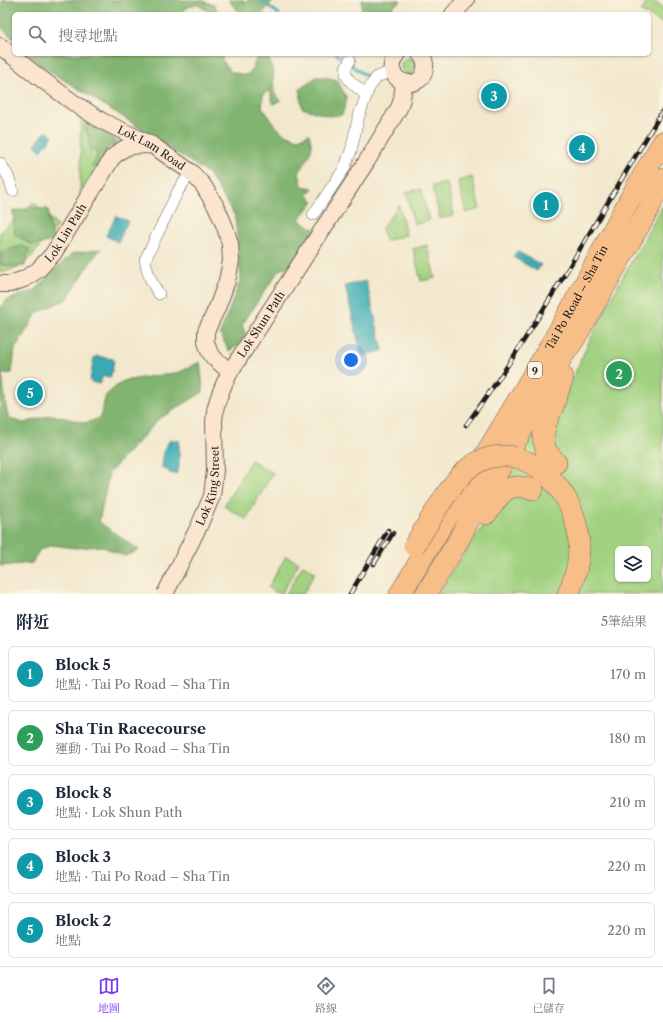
<!DOCTYPE html>
<html lang="zh-TW">
<head>
<meta charset="utf-8">
<style>
	body { margin:0; font-family:"Libre Caslon Text","Noto Serif TC",serif; background:#f2f2f3; color:#1f2937 }
	.controls { position:absolute; right:12px; bottom:12px; display:grid; overflow:hidden; border-radius:6px; box-shadow:0 1px 3px #0004 }
	.controls button { width:36px; height:36px; display:grid; place-items:center; padding:0; border:0; border-bottom:1px solid #e0e1e3; background:#fff; color:#1f2937; font:20px sans-serif }
	.you { position:absolute; left:351px; top:360px; width:14px; height:14px; margin:-10px; border:3px solid #fff; border-radius:50%; background:#1a73e8; box-shadow:0 0 0 6px #1a73e833 }
	.badge { display:grid; place-items:center; width:26px; height:26px; border-radius:50%; background:#7c3aed; color:#fff; font-size:13px; font-weight:700 }
	.pin { position:absolute; translate:-50% -50%; border:2px solid #fff; box-shadow:0 1px 4px #0006 }
	.list { margin:0; padding:0; list-style:none }
	h2 { display:flex; justify-content:space-between; align-items:center; height:52px; margin:0; padding:0 16px; font-size:17px }
	h2 small { font-size:13px; font-weight:400; color:#747a83 }
	.list li { display:grid; grid-template-columns:26px 1fr auto; gap:12px; align-items:center; box-sizing:border-box; height:56px; margin:0 8px 8px; padding:0 8px; border:1px solid #e0e1e3; border-radius:6px }
	.list b { display:block; font-size:15px; white-space:nowrap }
	.list p { margin:0; font-size:13px; white-space:nowrap; color:#747a83 }
	.list em { font-size:13px; font-style:normal; color:#747a83 }
	.icon { flex:none; width:22px; height:22px; fill:none; stroke:currentColor; stroke-width:2; stroke-linecap:round; stroke-linejoin:round }
	.map { position:relative; flex:none; width:663px; height:594px; overflow:hidden }
	.search { position:absolute; background:#fff; box-shadow:0 1px 3px #0004; left:12px; right:12px; top:12px; height:44px; display:flex; align-items:center; gap:10px; box-sizing:border-box; padding:0 14px; border-radius:6px; color:#747a83; font-size:15px }
	.sheet { height:372px; background:#fff }
	nav { display:flex; justify-content:space-around; align-items:center; box-sizing:border-box; height:56px; border-top:1px solid #e0e1e3; background:#fff; font-size:11px; color:#747a83 }
	nav a { display:grid; justify-items:center; gap:2px }
	nav .on { color:#7c3aed }
	.map>svg:first-child { display:block }
</style>
</head>
<body>
<div class="map">
<svg width="663" height="594" viewBox="0 0 663 594">
	<rect width="100%" height="100%" fill="#fcf5e5"/>
	<filter id="ink" filterUnits="userSpaceOnUse"><feTurbulence type="fractalNoise" baseFrequency=".025" numOctaves="2"/><feDisplacementMap in="SourceGraphic" scale="8" xChannelSelector="R" yChannelSelector="G"/><feConvolveMatrix kernelMatrix="1 2 1 2 8 2 1 2 1" color-interpolation-filters="sRGB"/></filter>
	<filter id="wash" filterUnits="userSpaceOnUse"><feTurbulence type="fractalNoise" baseFrequency=".012" numOctaves="4" result="noise"/><feDisplacementMap in="SourceGraphic" scale="16" xChannelSelector="R" yChannelSelector="G"/><feGaussianBlur stdDeviation="0.9" result="paint"/><feColorMatrix in="noise" values="0 0 0 0 0 0 0 0 0 0 0 0 0 0 0 0 0 1.4 0 .05"/><feComposite in="paint" operator="in"/></filter>
	<g filter="url(#wash)">
		<rect width="100%" height="100%" fill="#f2e8cd"/>
		<path fill="#a2d281" stroke="#5f774e" fill-rule="evenodd" d="M648,0H650L663,7V24L649,16V14H645L641,12Z
			M401 66a8 8 0 1 1 16 0a8 8 0 1 1-16 0Z
			M81,119L99,129L107,141V150L103,159L80,194Z
			M472,177L480,209L466,213L458,181Z
			M447,183L454,215L440,219L432,186Z
			M421,189L429,221L414,224L406,192Z
			M34,202L57,226L28,260L18,268L0,273V232Z
			M399,205L406,235L385,241L382,228Z
			M663,205V594H438L452,572L496,507L489,501L546,405L558,411L588,344L620,282ZM618,549H648V579H618Z
			M427,245L435,278L421,281L413,249Z
			M251,460L273,473L246,519L224,506Z
			M286,556L299,563L281,594H279L268,588Z
			M303,565L315,572L303,594H286Z"/>
		<path fill="#81b46f" stroke="#4e6846" d="M3,0H201L214,5L219,14L211,13L197,4L186,8L182,14H14V40L0,26V8Z
			M228,0H243L245,2L249,0H273L262,14H241Z
			M362,0H400L401,1L392,7L398,14H361Z
			M28,54H222V60L231,72L245,75L251,72L258,54H262L270,61L273,72L274,93L281,100L273,104L270,90L263,94L262,107L275,125L284,134L299,139L309,134L312,147L309,155L299,173L302,186L313,188L307,195L314,201L299,220L319,232L302,260L279,270L242,325L246,335L240,344L229,351L220,334L241,279L235,216L209,174L120,115L38,64Z
			M316,77H325L337,80L347,99L342,115L329,116L302,108L300,89Z
			M87,119L99,125L118,142L105,150L109,157L118,165C106,173 104,173 91,165L95,161L98,152L90,151L88,135L84,125Z
			M33,208L48,209L50,226L54,241L32,245L15,234L13,211Z
			M22,246L30,249L27,256L25,266L12,267L1,264L0,256L2,251Z
			M101,249L92,260L67,299L37,313L15,349L12,373L2,374L6,408L9,419L24,423L52,415L86,423L100,418L106,395L123,381L180,372L200,362L202,380L203,392L159,419L109,473L99,522L139,550L125,556L101,546L76,548L52,545L39,550L32,563L0,566V307L7,300L34,291L71,254Z"/>
		<path fill="#39abb2" stroke="#2a6467" d="M46,131L53,136L41,151L35,145Z
			M116,216L128,221L118,242L106,236Z
			M517,251L541,265L537,271L513,257Z
			M366,281L383,351L362,356L345,286Z
			M96,356L113,359L114,361L111,376L110,377L104,376L102,377L101,382L100,384L91,382L90,380L94,358Z
			M170,440H179V467L176,474C171,474 168,473 166,468H162C163,458 162,448 170,440Z"/>
		<g fill="none" stroke-linecap="round" stroke-linejoin="round">
			<path stroke="#39abb2" stroke-width="3" d="M260,0L279,14
				M336,54L372,80"/>
		</g>
	</g>
	<g filter="url(#ink)">
		<g fill="none" stroke-linecap="round" stroke-linejoin="round">
			<g stroke="#67635a" stroke-width="12">
				<path id="street" d="M350,60L346,68V75L350,81L366,95
					M0,163L8,176L13,191
					M313,215L344,169L351,151L358,119L369,88L377,77L392,71
					M159,294C151,282 148,275 145,260L178,191L191,172"/>
			</g>
			<g stroke="#67635a" stroke-width="18">
				<g id="secondary">
					<path d="M453,14L466,0"/>
					<path id="s1" d="M0,46L36,75L74,103L102,121L152,145L191,172L203,185L217,208L225,227L230,244L231,261L227,281L217,308L206,331V342L209,351L214,358L230,372"/>
					<path d="M397,54C377,78 420,97 425,69C426,63 424,58 420,54"/>
					<path id="s2" d="M0,284H10L24,279L38,270L53,254L112,158C127,144 130,146 150,145"/>
					<path id="s3" d="M215,411C218,396 223,385 230,372L365,164L399,108L402,99L404,82"/>
				</g>
			</g>
			<g stroke="#67635a" stroke-width="22">
				<g id="highway">
					<path d="M515,457C552,468 577,505 579,543C580,561 575,578 568,594"/>
					<path d="M556,463L546,451L543,437L546,423L553,407L563,377"/>
					<path d="M486,514C501,494 505,481 533,489"/>
					<path id="s4" d="M400,594C457,499 517,406 571,309C602,253 629,196 663,142"/>
					<path d="M426,594L457,543L471,516L488,489L540,399L562,357L574,340L647,212L663,179"/>
				</g>
			</g>
			<use href="#street" stroke="#fff" stroke-width="11"/>
			<use href="#secondary" stroke="#fce5cf" stroke-width="16"/>
			<use href="#highway" stroke="#f7be88" stroke-width="21"/>
			<g stroke="#1c1c1c" stroke-width="4.5">
				<path id="rail" d="M466,425C507,370 542,312 577,254C606,206 634,158 663,110
					M374,564L393,533
					M350,594L388,530"/>
			</g>
			<use href="#rail" stroke="#fcf5e5" stroke-width="3" stroke-dasharray="9" stroke-linecap="butt"/>
			<g stroke="#67635a" stroke-width="18" stroke-linecap="butt">
				<g id="secondary-bridge">
					<path id="s5" d="M165,594L199,526L212,496L215,471L214,422L215,411"/>
				</g>
			</g>
			<g stroke="#67635a" stroke-width="22" stroke-linecap="butt">
				<path id="highway-bridge" d="M414,546C422,533 430,520 438,507C457,477 475,450 515,457"/>
			</g>
			<use href="#secondary-bridge" stroke="#fce5cf" stroke-width="16"/>
			<use href="#highway-bridge" stroke="#f7be88" stroke-width="21"/>
		</g>
	</g>
	<g text-anchor="middle" dominant-baseline="central" stroke-width="3.5" stroke-linejoin="round" paint-order="stroke">
		<rect fill="#fcf5e5" stroke="#5f5d58" stroke-width="1" x="528" y="362" width="14" height="16" rx="3"/>
		<g font-size="10" font-weight="bold" fill="#1c1c1c">
			<text x="535" y="370">9</text>
		</g>
		<g font-size="11" fill="#1c1c1c" stroke="#fcf5e5">
			<text stroke="none"><textPath href="#s1" startOffset="183">Lok Lam Road</textPath></text>
			<text stroke="none"><textPath href="#s2" startOffset="88">Lok Lin Path</textPath></text>
			<text stroke="none"><textPath href="#s4" startOffset="345">Tai Po Road – Sha Tin</textPath></text>
			<text stroke="none"><textPath href="#s3" startOffset="99">Lok Shun Path</textPath></text>
			<text stroke="none"><textPath href="#s5" startOffset="118">Lok King Street</textPath></text>
		</g>
	</g>
</svg>
<div class="controls">
<button><svg class="icon" aria-label="layers" viewBox="0 0 24 24"><path d="M12 4l9 5-9 5-9-5zM3 14l9 5 9-5"/></svg></button>
</div>
<div class="you"></div>
<div class="pin badge" style="left:546px;top:205px;background:#0f9aa8">1</div>
<div class="pin badge" style="left:619px;top:374px;background:#2e9e5b">2</div>
<div class="pin badge" style="left:494px;top:96px;background:#0f9aa8">3</div>
<div class="pin badge" style="left:582px;top:148px;background:#0f9aa8">4</div>
<div class="pin badge" style="left:30px;top:393px;background:#0f9aa8">5</div>
<div class="search"><svg class="icon" aria-label="search" viewBox="0 0 24 24"><circle cx="10" cy="10" r="6"/><path d="M15 15l6 6"/></svg>搜尋地點</div>
</div>
<section class="sheet">
<h2>附近<small>5筆結果</small></h2>
<ul class="list">
<li><span class="badge" style="background:#0f9aa8">1</span><div><b>Block 5</b><p>地點 · Tai Po Road – Sha Tin</p></div><em>170 m</em></li>
<li><span class="badge" style="background:#2e9e5b">2</span><div><b>Sha Tin Racecourse</b><p>運動 · Tai Po Road – Sha Tin</p></div><em>180 m</em></li>
<li><span class="badge" style="background:#0f9aa8">3</span><div><b>Block 8</b><p>地點 · Lok Shun Path</p></div><em>210 m</em></li>
<li><span class="badge" style="background:#0f9aa8">4</span><div><b>Block 3</b><p>地點 · Tai Po Road – Sha Tin</p></div><em>220 m</em></li>
<li><span class="badge" style="background:#0f9aa8">5</span><div><b>Block 2</b><p>地點</p></div><em>220 m</em></li>
</ul>
</section>
<nav>
<a class="on"><svg class="icon" aria-label="map" viewBox="0 0 24 24"><path d="M3 6l6-2 6 2 6-2v14l-6 2-6-2-6 2zM9 4v14M15 6v14"/></svg>地圖</a>
<a><svg class="icon" aria-label="directions" viewBox="0 0 24 24"><path d="M12 3l9 9-9 9-9-9zM9 14v-3h6M13 9l2 2-2 2"/></svg>路線</a>
<a><svg class="icon" aria-label="saved" viewBox="0 0 24 24"><path d="M7 4h10v16l-5-4-5 4z"/></svg>已儲存</a>
</nav>
</body>
</html>
